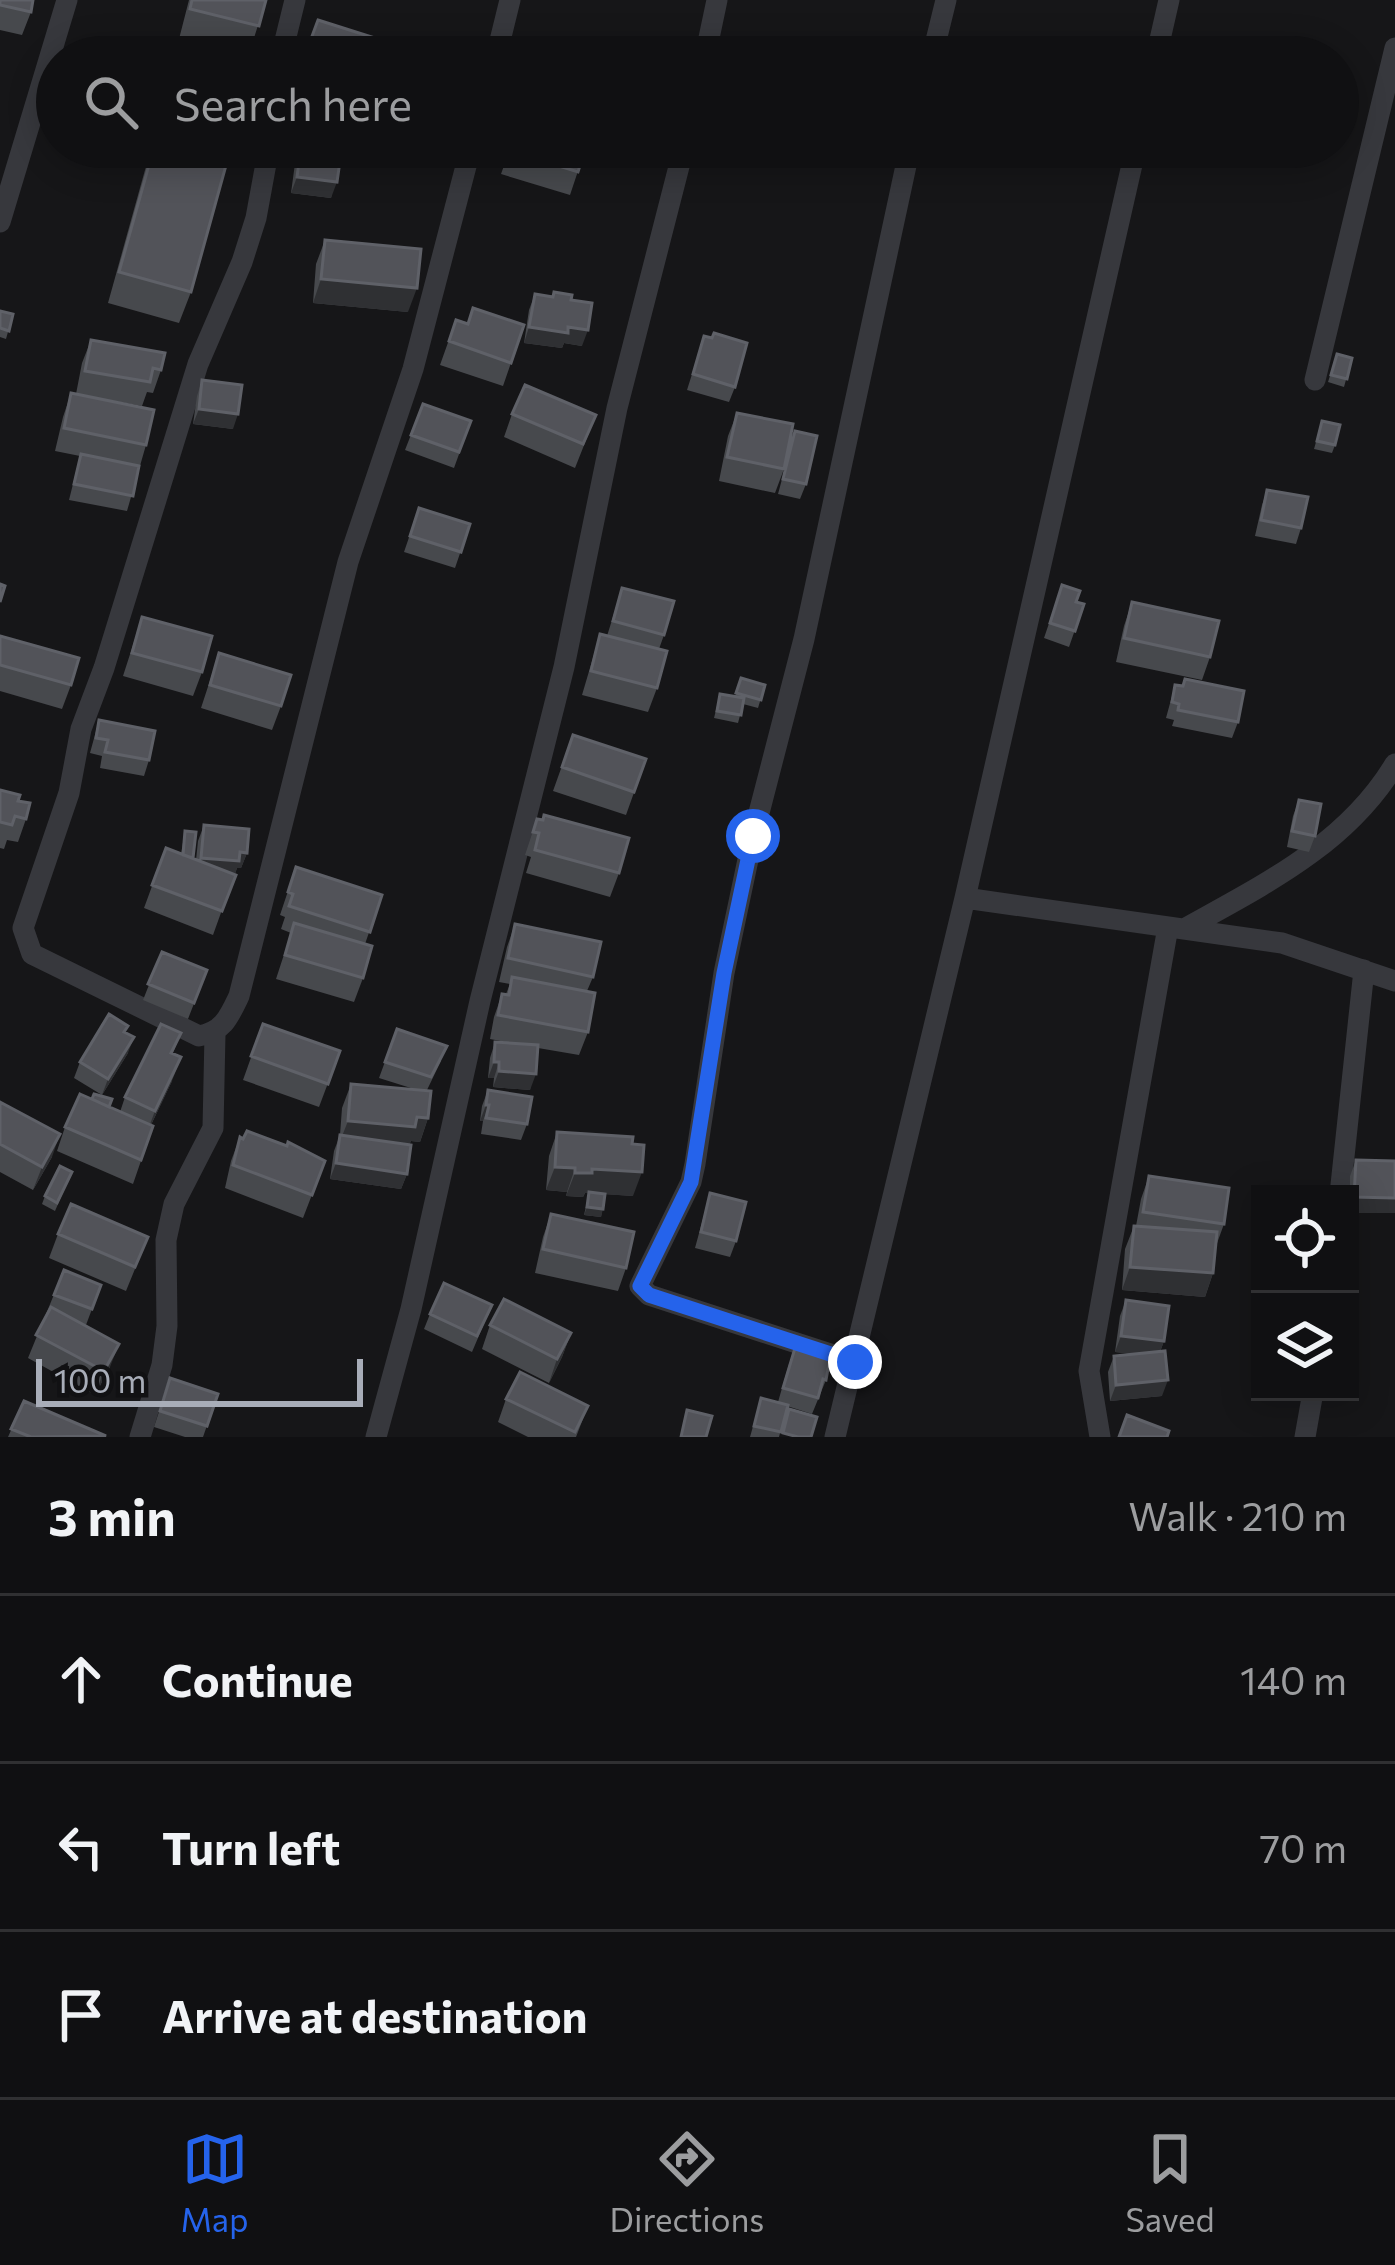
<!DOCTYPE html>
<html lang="en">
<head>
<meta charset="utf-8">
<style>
	body { margin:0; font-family:Commissioner,sans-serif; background:#1e1e20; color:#f1f3f6 }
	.controls { position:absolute; right:36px; bottom:36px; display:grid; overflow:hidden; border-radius:0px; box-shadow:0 6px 30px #0003 }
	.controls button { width:108px; height:108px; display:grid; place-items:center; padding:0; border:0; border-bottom:3px solid #303032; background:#101012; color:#f1f3f6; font:60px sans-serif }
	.scale { position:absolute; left:36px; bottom:30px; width:327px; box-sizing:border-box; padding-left:12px; border:6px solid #a8adb8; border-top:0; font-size:33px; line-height:42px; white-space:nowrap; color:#a8adb8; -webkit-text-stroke:9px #111113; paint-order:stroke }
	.stop { position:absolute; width:36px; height:36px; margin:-27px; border:9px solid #2563eb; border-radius:50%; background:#fff }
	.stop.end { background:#2563eb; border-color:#fff; box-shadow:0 3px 12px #0008 }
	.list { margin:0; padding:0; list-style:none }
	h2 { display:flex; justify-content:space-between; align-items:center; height:156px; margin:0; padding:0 48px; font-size:51px }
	h2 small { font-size:39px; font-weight:400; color:#9c9d9f }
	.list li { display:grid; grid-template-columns:78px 1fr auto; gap:36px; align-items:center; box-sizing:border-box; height:168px; padding:0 48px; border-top:3px solid #303032 }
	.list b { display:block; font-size:45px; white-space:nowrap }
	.list em { font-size:39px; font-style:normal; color:#9c9d9f }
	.icon { flex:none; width:66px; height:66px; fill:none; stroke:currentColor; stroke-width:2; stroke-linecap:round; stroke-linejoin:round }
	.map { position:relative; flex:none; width:1395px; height:1437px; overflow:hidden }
	.search { position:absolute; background:#101012; box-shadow:0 6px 30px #0003; left:36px; right:36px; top:36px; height:132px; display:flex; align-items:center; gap:30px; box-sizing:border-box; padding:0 42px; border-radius:66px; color:#9c9d9f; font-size:45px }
	.sheet { height:660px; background:#101012 }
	nav { display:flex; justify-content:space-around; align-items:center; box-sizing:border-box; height:168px; border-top:3px solid #303032; background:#101012; font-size:33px; color:#9c9d9f }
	nav a { display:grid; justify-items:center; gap:6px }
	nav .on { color:#2563eb }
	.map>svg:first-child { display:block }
</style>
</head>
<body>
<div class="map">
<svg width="1395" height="1437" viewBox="0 0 1395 1437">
	<rect width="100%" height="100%" fill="#161618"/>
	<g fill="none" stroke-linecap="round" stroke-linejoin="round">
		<path stroke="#37383d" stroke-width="21" d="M281,57L295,0
			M496,57L510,0
			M705,57L717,0
			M932,57L946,0
			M1156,57L1169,0
			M269,147L256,218L242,262L198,364L104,668L81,729L69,793L23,928L32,954L199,1036C223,1032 229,1017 239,996L348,562L413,369L471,147
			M0,222L67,0
			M1315,380L1395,48
			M965,898L1282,943L1395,981
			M1186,928C1265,884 1347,844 1395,764
			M1340,1194L1364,970
			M855,1362L649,1295L640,1286L691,1182L695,1164L724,973L753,836L804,639L910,147
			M140,1437L162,1365L167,1326L166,1240L174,1204L213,1128L215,1034
			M376,1437L411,1309L480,1001L564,667L617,408L684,147
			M835,1437L965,898L1136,147
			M1100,1437L1089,1371L1168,927
			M1305,1437L1313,1392"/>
	</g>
	<path fill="#47494d" d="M0,0L31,12L22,35L0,30Z
		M189,0H266L248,57L179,39Z
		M318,20L372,57H305Z
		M153,147L191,292L179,323L108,303L145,170Z
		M299,147H342L331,198L291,193L296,156Z
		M501,147H586L570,195L501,174L506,160L498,157Z
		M325,240L408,312L313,303L316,264Z
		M554,292L571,300L582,346L564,343L562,348L524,343L529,310L535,294L552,297Z
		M0,311L13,314L6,339L0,337Z
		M456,320L468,324L524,325L503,386L440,365Z
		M704,336L735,387L729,402L687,390Z
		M91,340L161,370L153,393L147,392L142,406L76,394L82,363Z
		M1337,354L1352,358L1344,387L1328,382Z
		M202,380L233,429L193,424L197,396Z
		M71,393L146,445L127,511L69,500L80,456L55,451L63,417Z
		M423,404L471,421L454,468L405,450Z
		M737,413L784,469L775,493L719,481L728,436Z
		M512,414L596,415L575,468L504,437Z
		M1322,421L1335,445L1332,453L1314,449Z
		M795,431L806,484L800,499L778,494Z
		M1267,490L1301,528L1296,544L1255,536L1262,505Z
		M419,508L470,524L455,568L404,552Z
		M1062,585L1076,602L1084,604L1069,647L1044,638Z
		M622,588L664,635L659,649L657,688L648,712L582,695L600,634L607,636Z
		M1132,602L1210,657L1202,680L1116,662L1124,626Z
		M142,617L202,672L193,696L123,676Z
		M0,636L71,685L62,709L0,691Z
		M219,653L281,706L272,730L201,708Z
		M741,678L765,685L758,708L743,704L738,723L714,718L720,694L735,697Z
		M1175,685L1238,722L1232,738L1172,726L1174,720L1166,718Z
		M99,720L149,760L144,776L100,768L102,756L90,753Z
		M573,735L646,759L626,815L553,791Z
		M0,790L18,801L26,819L18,842L7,840L4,849L0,848Z
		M1299,800L1315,836L1309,852L1287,847L1293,816Z
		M537,819L619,873L610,897L526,873L531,857L525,855Z
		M204,825L247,853L241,868H237L213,935L144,908L166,848L181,854L185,831L193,858L196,860L198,841Z
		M296,867L382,895L365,944L363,978L354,1002L276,979L291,933L281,929L285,917L280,915Z
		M515,924L593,977L587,991L588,1032L579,1055L538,1048L530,1090L493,1087L494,1078H488L490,1058L495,1042L517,1044L490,1039L494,1017L502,994H506L510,984L499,982L507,947Z
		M162,952L207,970L188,1019L143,1000Z
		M263,1024L340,1051L319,1107L243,1080Z
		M397,1029L441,1061L427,1090L428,1118L420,1142L411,1141L409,1145L407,1174L401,1189L330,1179L334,1151L340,1135L342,1108L351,1084L414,1089L379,1078Z
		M126,1032L128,1053L102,1095L74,1078L80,1062Z
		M181,1033L173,1053L172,1081L151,1125L153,1126L133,1184L57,1151L65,1127L109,1107L120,1112L125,1097Z
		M488,1090L527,1124L521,1140L481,1134L483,1121H480L482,1106Z
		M0,1102L52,1157L33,1190L0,1172Z
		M557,1132L633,1196L605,1194L601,1217L584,1215L589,1193H585L583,1197L566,1196L567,1192L546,1190L549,1156Z
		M240,1137L325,1161L303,1218L225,1188L231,1161Z
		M1356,1160L1395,1161V1213H1350V1176Z
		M72,1172L55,1211L42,1204L45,1196Z
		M1149,1176L1224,1224L1216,1246L1213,1273L1205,1297L1122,1290L1125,1249L1134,1226H1136L1141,1199Z
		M710,1193L736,1241L730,1257L695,1248Z
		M551,1214L626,1268L618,1291L535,1273L543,1237Z
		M58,1234L148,1237L126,1291L49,1258Z
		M64,1270L101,1285L86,1325L77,1321L110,1367L95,1395L28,1358Z
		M1126,1300L1164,1341L1160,1352L1162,1396L1110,1401L1108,1372L1114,1356L1136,1354L1115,1352L1120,1316Z
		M492,1305L472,1352L424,1329L430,1314Z
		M490,1325L571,1333L562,1357L549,1383L482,1349Z
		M789,1364L826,1380L812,1414L787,1406L779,1437H750L761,1398L778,1402Z
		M170,1378L218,1394L203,1437H185L154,1427Z
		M506,1399L588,1406L576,1437H528L498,1422Z
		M24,1401L106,1437H8Z"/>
	<path fill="#2f3033" d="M297,177L337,182L331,198L291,193Z
		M321,279L417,288L408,312L313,303Z
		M529,327H568L588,330L582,346L564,343L562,348L524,343Z
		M199,409L238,414L233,429L193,424Z
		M240,852L247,853L241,868H237L234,877L195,873L201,858Z
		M134,1037L128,1053L102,1095L108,1079Z
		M181,1057L172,1081L146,1135L155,1111Z
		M494,1062H499L494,1078H488Z
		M499,1071L536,1074L530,1090L493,1087Z
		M486,1105H489L483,1121H480Z
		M417,1117L428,1118L420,1142L411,1141L407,1150L339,1144L348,1121Z
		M60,1134L52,1157L33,1190L42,1167Z
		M336,1163L407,1174L401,1189L330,1179Z
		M555,1167L575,1168L567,1192L546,1190Z
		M592,1169L642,1172L633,1196L585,1193L583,1197L566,1196L575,1173Z
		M1354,1197L1395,1198V1213H1350Z
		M587,1207L603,1209L601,1217L584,1215Z
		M1130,1267L1213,1273L1205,1297L1122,1290Z
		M571,1333L562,1357L549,1383L557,1359Z
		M1121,1336L1164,1341L1158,1357L1115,1352Z
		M119,1344L110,1367L95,1395L104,1371Z
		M1168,1380L1162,1396L1110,1401L1116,1385Z"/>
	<path fill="#525359" stroke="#5f6168" stroke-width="3" d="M0,0H33L31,12L0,5Z
		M192,0H266L259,26L190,9Z
		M318,20L378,39L372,57H321L323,52L308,47Z
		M397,46L412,57H389Z
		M154,147H185L228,158L191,292L119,272Z
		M301,147H342L337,182L297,177Z
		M511,147H586L578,172L510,151Z
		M325,240L421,249L417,288L321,279Z
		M554,292L572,295L571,300L592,303L588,330L568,327V333L529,327L535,294L553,297Z
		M473,308L524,325L511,363L449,341L456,320L468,324Z
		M0,311L13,314L9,331L0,328Z
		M714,333L747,343L735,387L693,374L704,336L712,338Z
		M91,340L165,353L161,370L153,368L150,382L85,371Z
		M1337,354L1352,358L1347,379L1331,375Z
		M202,380L242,385L238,414L199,409Z
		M525,385L596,415L583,444L512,414Z
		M71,393L154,410L146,445L64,428Z
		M423,404L471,421L459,452L411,435Z
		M737,413L793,424L784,469L727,457Z
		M1322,421L1340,425L1335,445L1317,441Z
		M795,431L817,436L806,484L783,479Z
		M81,454L139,466L133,496L74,484Z
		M1267,490L1308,497L1301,528L1261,520Z
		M419,508L470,524L461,552L410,536Z
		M0,584L5,586L0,602Z
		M1062,585L1080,591L1076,602L1084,604L1075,631L1050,623Z
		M622,588L674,601L664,635L613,621Z
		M1132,602L1219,621L1210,657L1124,638Z
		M142,617L212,636L202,672L132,653Z
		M600,634L667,651L657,688L591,671Z
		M0,636L79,658L71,685L0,665Z
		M219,653L291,675L281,706L210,685Z
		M741,678L765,685L761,700L736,693Z
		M1185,679L1244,691L1238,722L1178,710L1179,704L1172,702L1175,685L1183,686Z
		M720,694L744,698L741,715L717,711Z
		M99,720L155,731L149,760L105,752L108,740L96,738Z
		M573,735L646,759L634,792L562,767Z
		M0,790L20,795L18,801L30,803L26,819L15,816L12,825L0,822Z
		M1299,800L1321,804L1315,836L1292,831Z
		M544,815L629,838L619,873L535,850L539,833L533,832L537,819L543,820Z
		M204,825L249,829L247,853L240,852L239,861L201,858Z
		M185,831L196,832L193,858L183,855Z
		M166,848L236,875L222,911L152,885Z
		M296,867L382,895L370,932L289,906L293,894L288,892Z
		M294,923L372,946L363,978L285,955Z
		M515,924L601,942L593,977L508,958Z
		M162,952L207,970L194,1003L148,984Z
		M512,977L595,993L588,1032L498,1015L502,994L509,995Z
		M109,1014L128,1026L124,1032L134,1037L108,1079L80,1062Z
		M161,1024L181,1033L171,1053L181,1057L155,1111L125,1097Z
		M263,1024L340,1051L328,1084L251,1056Z
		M397,1029L447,1046L431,1077L385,1062Z
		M495,1042L538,1045L536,1074L499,1071V1062H494Z
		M351,1084L431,1091L428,1118L417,1117L415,1127L348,1121Z
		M488,1090L532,1097L527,1124L486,1118L489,1105H486Z
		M80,1094L153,1126L141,1160L65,1127Z
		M94,1094L112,1099L109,1107L92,1099Z
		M0,1102L60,1134L42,1167L0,1144Z
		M247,1131L287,1146L288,1142L325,1161L312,1195L233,1165L240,1137L243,1139Z
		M557,1132L633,1137L632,1144L644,1145L642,1172L592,1169V1173H575V1168L555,1167Z
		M340,1135L411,1145L407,1174L336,1163Z
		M1356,1160L1395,1161V1198L1354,1197Z
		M60,1166L72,1172L57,1203L45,1196Z
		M1149,1176L1229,1188L1224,1224L1143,1212Z
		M589,1192L605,1194L603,1209L587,1207Z
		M710,1193L746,1202L736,1241L701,1232Z
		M71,1204L148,1237L135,1267L58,1234Z
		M551,1214L634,1232L626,1268L543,1249Z
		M1134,1226L1217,1232L1213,1273L1130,1267Z
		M64,1270L101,1285L92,1309L54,1295Z
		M444,1283L492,1305L477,1336L430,1314Z
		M504,1299L571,1333L557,1359L490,1325Z
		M1126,1300L1169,1306L1164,1341L1121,1336Z
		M51,1307L119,1344L104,1371L36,1335Z
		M795,1348L830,1358L826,1380L823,1379L818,1398L783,1388Z
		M1165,1351L1168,1380L1116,1385L1114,1356Z
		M520,1372L588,1406L575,1432L506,1399Z
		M170,1378L218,1394L207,1426L160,1411Z
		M761,1398L788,1405L781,1432L754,1426Z
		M24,1401L106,1436L31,1437L11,1429Z
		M789,1409L817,1417L811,1437H798L783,1433Z
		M687,1410L712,1416L706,1437H681Z
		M1127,1415L1169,1431L1167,1437H1119Z"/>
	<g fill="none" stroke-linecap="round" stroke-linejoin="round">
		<path stroke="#2563eb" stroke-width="15" d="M753,836L724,973L691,1182L640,1286L649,1295L855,1362"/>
	</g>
</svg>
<div class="controls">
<button><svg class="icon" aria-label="locate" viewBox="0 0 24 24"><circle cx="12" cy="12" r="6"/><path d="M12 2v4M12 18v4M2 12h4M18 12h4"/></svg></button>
<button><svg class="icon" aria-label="layers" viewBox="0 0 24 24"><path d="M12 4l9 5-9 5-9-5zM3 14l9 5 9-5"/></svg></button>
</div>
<div class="scale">100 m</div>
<div class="stop" style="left:753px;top:836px"></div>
<div class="stop end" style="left:855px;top:1362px"></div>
<div class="search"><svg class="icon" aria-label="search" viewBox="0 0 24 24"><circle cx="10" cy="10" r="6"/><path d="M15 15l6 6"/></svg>Search here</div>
</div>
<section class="sheet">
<h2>3 min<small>Walk · 210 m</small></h2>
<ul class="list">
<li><svg class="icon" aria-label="ahead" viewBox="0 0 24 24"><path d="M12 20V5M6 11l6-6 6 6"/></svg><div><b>Continue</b></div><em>140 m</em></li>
<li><svg class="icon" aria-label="left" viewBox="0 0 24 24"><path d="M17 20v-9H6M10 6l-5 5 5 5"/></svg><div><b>Turn left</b></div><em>70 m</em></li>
<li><svg class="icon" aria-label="arrive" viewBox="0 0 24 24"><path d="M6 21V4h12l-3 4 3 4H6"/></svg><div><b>Arrive at destination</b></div></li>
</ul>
</section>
<nav>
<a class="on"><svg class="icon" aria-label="map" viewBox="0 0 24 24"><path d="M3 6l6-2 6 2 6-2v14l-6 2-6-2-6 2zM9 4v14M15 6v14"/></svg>Map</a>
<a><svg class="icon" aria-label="directions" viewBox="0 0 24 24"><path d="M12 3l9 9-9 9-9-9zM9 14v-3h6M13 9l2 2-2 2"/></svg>Directions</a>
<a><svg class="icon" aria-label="saved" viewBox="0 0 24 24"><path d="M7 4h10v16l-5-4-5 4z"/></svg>Saved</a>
</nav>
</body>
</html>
